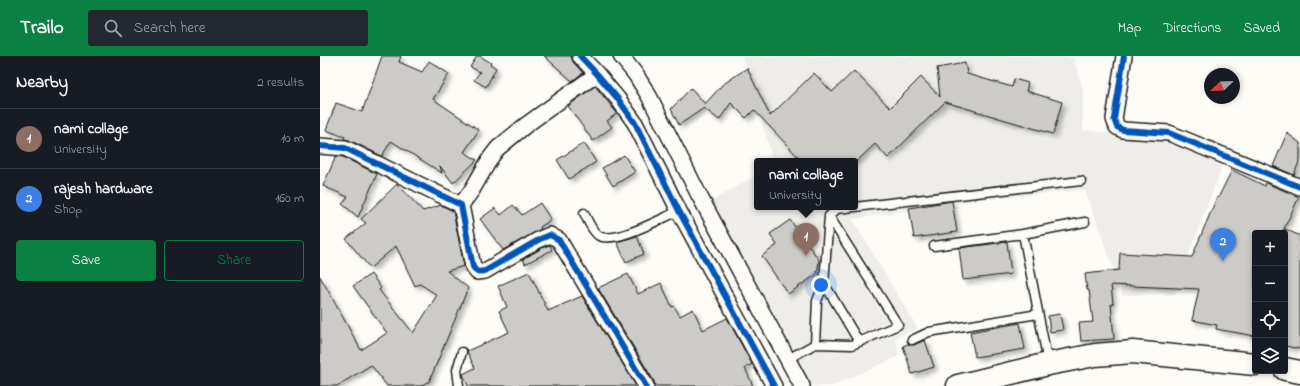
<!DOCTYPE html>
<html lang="en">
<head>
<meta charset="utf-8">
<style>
	body { margin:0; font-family:"Indie Flower",sans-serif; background:#242831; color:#f1f3f6 }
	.controls { position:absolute; right:12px; bottom:12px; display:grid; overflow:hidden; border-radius:4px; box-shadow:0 2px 6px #0003 }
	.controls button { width:36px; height:36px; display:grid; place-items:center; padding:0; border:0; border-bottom:1px solid #363941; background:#171b24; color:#f1f3f6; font:20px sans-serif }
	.compass { position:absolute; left:884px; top:12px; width:36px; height:36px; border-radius:50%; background:#171b24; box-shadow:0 2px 6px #0003; rotate:247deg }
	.you { position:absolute; left:501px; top:229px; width:14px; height:14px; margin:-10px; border:3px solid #fff; border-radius:50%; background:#1a73e8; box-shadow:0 0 0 6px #1a73e833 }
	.badge { display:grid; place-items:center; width:26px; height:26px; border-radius:50%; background:#0b8043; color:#fff; font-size:13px; font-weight:700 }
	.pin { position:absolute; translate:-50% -33px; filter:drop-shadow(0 1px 2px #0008) }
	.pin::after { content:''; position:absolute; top:21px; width:14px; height:12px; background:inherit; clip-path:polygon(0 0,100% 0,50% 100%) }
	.popup { position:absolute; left:434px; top:102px; width:104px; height:52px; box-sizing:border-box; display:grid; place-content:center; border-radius:4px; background:#171b24; filter:drop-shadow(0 1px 3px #0005); font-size:13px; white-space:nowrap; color:#9ea1a6 }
	.popup b { font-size:15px; color:#f1f3f6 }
	.popup::after { content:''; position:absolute; left:50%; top:100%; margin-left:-8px; border:8px solid transparent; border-top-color:#171b24 }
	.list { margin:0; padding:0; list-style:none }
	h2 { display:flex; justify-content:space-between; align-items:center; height:52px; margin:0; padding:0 16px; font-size:17px }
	h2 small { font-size:13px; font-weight:400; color:#9ea1a6 }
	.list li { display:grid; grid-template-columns:26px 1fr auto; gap:12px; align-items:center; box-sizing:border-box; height:60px; padding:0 16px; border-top:1px solid #363941 }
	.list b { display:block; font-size:15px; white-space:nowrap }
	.list p { margin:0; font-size:13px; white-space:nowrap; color:#9ea1a6 }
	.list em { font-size:13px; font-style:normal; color:#9ea1a6 }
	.actions { display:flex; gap:8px; padding:12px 16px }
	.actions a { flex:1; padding:9px 0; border:1px solid #0b8043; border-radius:4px; text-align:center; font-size:14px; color:#0b8043 }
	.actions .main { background:#0b8043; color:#fff }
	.icon { flex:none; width:22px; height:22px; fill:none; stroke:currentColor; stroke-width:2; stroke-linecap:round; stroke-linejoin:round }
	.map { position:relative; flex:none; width:980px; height:330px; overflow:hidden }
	header { display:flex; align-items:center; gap:24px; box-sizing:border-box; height:56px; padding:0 20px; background:#0b8043; color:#fff }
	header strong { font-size:19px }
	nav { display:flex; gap:22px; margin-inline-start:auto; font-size:14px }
	.search { width:280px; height:36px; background:#242831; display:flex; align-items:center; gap:10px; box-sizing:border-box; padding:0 14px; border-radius:4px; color:#9ea1a6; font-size:15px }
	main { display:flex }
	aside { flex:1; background:#171b24 }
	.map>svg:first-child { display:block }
</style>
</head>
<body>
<header>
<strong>Trailo</strong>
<div class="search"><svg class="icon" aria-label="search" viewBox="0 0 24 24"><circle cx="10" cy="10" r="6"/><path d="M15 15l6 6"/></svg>Search here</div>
<nav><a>Map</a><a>Directions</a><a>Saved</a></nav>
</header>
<main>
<aside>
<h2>Nearby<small>2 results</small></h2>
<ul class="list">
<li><span class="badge" style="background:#8d6e63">1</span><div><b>nami collage</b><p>University</p></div><em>10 m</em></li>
<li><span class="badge" style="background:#3f7fe0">2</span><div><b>rajesh hardware</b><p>Shop</p></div><em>160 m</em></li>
</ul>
<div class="actions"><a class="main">Save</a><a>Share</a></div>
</aside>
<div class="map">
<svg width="980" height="330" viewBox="0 0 980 330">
	<defs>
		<filter id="shadow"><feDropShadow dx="3.5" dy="3.5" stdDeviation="2" flood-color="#0004"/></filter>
	</defs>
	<rect width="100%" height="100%" fill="#fdfcf7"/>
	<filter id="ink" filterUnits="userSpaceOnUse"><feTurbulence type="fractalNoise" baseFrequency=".025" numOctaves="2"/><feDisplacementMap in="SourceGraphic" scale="8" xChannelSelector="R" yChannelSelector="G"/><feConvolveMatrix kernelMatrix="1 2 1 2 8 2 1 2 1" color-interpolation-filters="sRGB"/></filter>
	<g filter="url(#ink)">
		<path fill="#eeede9" d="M421,0H738L754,2L763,34V74L842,83L903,108L854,238L803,239L765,134L667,143L532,163L598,273L576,281L579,300L512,330H485L390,146L437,119V151H535V105H453L442,67V44Z"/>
		<path fill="#cccbc8" stroke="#1c1c1c" filter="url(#shadow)" d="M62,0H81L79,6L102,16L109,5L129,18L113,43L159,74L144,96L157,104L133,127L120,110L122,117L71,85L62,100L29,84L24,83L25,81L6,74L16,47L42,56Z
			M157,0H160L171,7L170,8L176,12L166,31L154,24L160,16L150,11Z
			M224,0H251L253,6L263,17L252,25Z
			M645,7L647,18L692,31L694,23L708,27L706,35L742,46L733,78L625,46L568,102L555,88L537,105H482L434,54L426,62L411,47L399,64L384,52L359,69L351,53L371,32L385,48L402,29L427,12L450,60L494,17L512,36L534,15L570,52L601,21L620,41L617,12Z
			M275,30L297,57L287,65L292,71L273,85L248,50Z
			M967,77L980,87V103L974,119L953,110Z
			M264,87L276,106L249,123L237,104Z
			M304,99L315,116L293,130L282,112Z
			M16,100L23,101L57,118L38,161L22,148L28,141L3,130Z
			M912,114L945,130L946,127L979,141L962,177H935V280L896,273L897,269L872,264L879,233L791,229L793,248H791L794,283L761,285L759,267L773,266L769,234H767L765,218L799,214L800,197L872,201L897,141L898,142Z
			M77,128L103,155L121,149L133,155L144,210L127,215L148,232L109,326H107L101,330H67L51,309L17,330H0V220L41,294L67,277L33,230L51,218L61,232L59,234L93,277L117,239L100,228L95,230L76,190L50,212L26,183L46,167L41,163Z
			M632,145L637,176L594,182L589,152Z
			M220,147L231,164L220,171L221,173L183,194L160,163L175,152L181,159L193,149L202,159Z
			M470,164L499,204L497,218L468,238L442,200L457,189L450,178Z
			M965,173L980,180V293L965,290Z
			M317,180L324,198L306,206L297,186Z
			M687,186L691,218L643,224L639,192Z
			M230,189L232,194L205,208L203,203L224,191Z
			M209,216L228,255L262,240L316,330H148L143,318L155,312L147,295L189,276L179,255L187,251L178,230Z
			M308,218L318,238L341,227L352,251L354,250L360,260L373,253L383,274L407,262L432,308L425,312L433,330H335L334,325L278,232Z
			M740,258L743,274L730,276L728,260Z
			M700,267L705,293L655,301L650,276Z
			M605,284L614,311L592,318L583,290L588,288L594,289Z"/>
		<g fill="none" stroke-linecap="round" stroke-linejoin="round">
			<g stroke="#1c1c1c" stroke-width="11">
				<path id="lane" d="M264,157C267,163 272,176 279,180C296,188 342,162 359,155
					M703,178L728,307
					M614,190L703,178L765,166
					M504,227L539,286
					M592,284L609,276L718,258
					M495,288L497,245L504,227L509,160L517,153L761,125
					M468,303L495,288L532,289L578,269L509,160
					M139,330L137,314L142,296"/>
			</g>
			<g stroke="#1c1c1c" stroke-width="18">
				<path id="street" d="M260,0L277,18L298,43L315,67L359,155L454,330
					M301,0L316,19L329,40L380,141L482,330
					M804,0L794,63L797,71L803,74L849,77L980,131
					M0,90L25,92L141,149L153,211L157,216L165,215L220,183L230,179L239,184L326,330
					M141,149L152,134L171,101L178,92L206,69L277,18"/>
			</g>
			<g stroke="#1c1c1c" stroke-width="25">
				<path id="secondary" d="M965,313L980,316
					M638,330L728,308L775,299L813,296L935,308"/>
			</g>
			<use href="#lane" stroke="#fdfcf7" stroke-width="8"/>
			<use href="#street" stroke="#fdfcf7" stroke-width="15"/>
			<use href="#secondary" stroke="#fdfcf7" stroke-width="22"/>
			<g stroke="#fdfcf7" stroke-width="8">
				<path id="cycleway" d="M260,0L277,18L298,43L315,67L359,155L454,330
					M804,0L794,63L797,71L803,74L849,77L980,131
					M0,90L25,92L141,149L153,211L157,216L165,215L220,183L230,179L239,184L326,330"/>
			</g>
			<use href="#cycleway" stroke="#0057b8" stroke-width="6"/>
		</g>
	</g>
</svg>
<div class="controls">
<button>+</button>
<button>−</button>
<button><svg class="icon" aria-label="locate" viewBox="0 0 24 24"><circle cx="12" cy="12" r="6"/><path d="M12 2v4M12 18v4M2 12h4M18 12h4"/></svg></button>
<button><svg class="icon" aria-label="layers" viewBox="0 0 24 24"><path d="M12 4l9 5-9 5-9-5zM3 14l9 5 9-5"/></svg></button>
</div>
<svg class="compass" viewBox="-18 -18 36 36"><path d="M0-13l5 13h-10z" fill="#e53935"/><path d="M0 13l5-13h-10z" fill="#9ea1a6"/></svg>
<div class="you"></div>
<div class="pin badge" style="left:486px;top:200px;background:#8d6e63">1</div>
<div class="popup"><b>nami collage</b>University</div>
<div class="pin badge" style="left:903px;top:205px;background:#3f7fe0">2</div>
</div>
</main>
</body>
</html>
